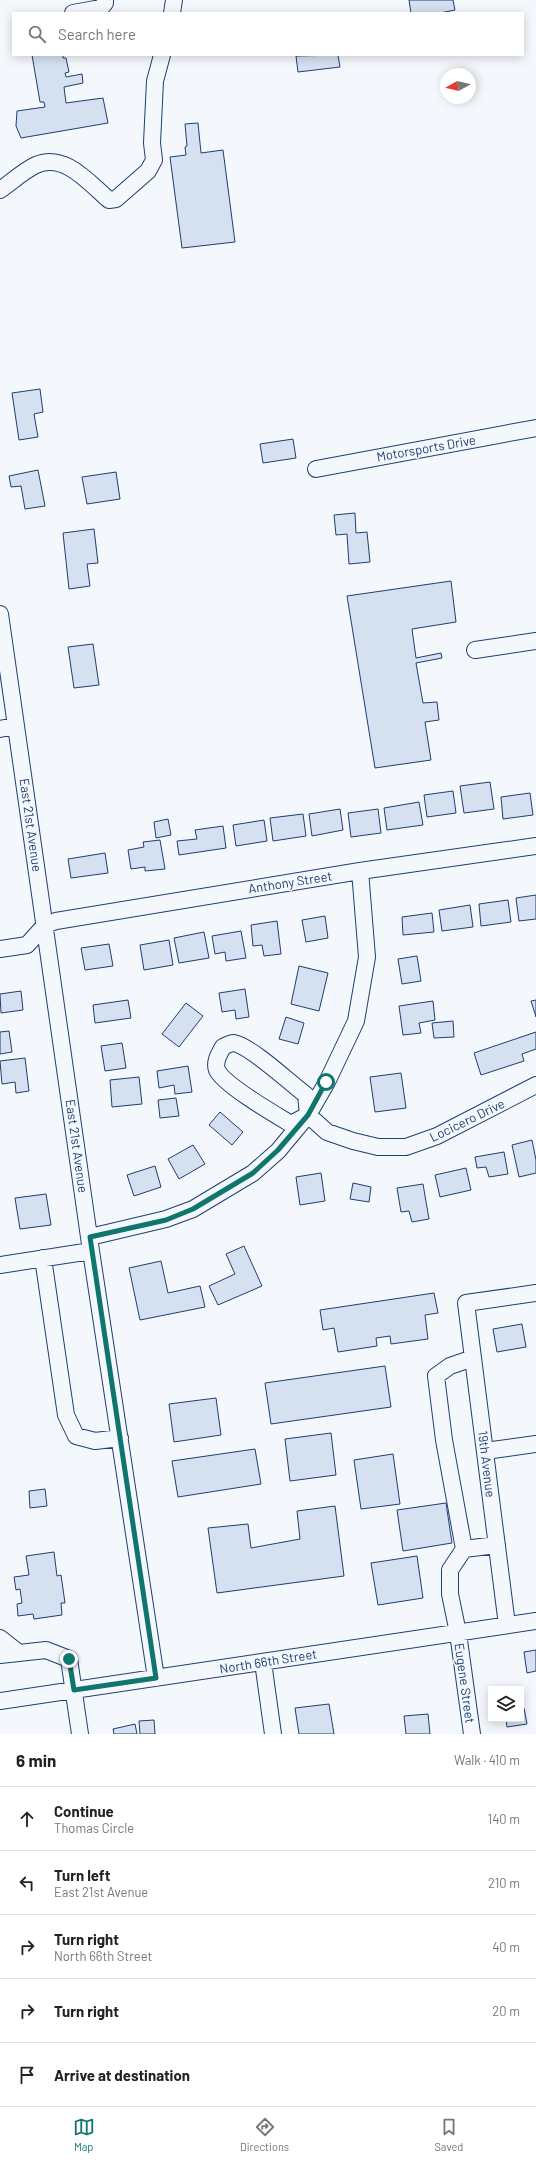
<!DOCTYPE html>
<html lang="en">
<head>
<meta charset="utf-8">
<style>
	body { margin:0; font-family:Barlow,sans-serif; background:#f6f6f6; color:#222 }
	.controls { position:absolute; right:12px; bottom:12px; display:grid; overflow:hidden; border-radius:0px; box-shadow:0 2px 10px #0003 }
	.controls button { width:36px; height:36px; display:grid; place-items:center; padding:0; border:0; border-bottom:1px solid #e0e0e0; background:#fff; color:#222; font:20px sans-serif }
	.compass { position:absolute; left:440px; top:68px; width:36px; height:36px; border-radius:50%; background:#fff; box-shadow:0 2px 10px #0003; rotate:262deg }
	.stop { position:absolute; width:12px; height:12px; margin:-9px; border:3px solid #0f766e; border-radius:50%; background:#fff }
	.stop.end { background:#0f766e; border-color:#fff; box-shadow:0 1px 4px #0008 }
	.list { margin:0; padding:0; list-style:none }
	h2 { display:flex; justify-content:space-between; align-items:center; height:52px; margin:0; padding:0 16px; font-size:17px }
	h2 small { font-size:13px; font-weight:400; color:#767676 }
	.list li { display:grid; grid-template-columns:26px 1fr auto; gap:12px; align-items:center; box-sizing:border-box; height:64px; padding:0 16px; border-top:1px solid #e0e0e0 }
	.list b { display:block; font-size:15px; white-space:nowrap }
	.list p { margin:0; font-size:13px; white-space:nowrap; color:#767676 }
	.list em { font-size:13px; font-style:normal; color:#767676 }
	.icon { flex:none; width:22px; height:22px; fill:none; stroke:currentColor; stroke-width:2; stroke-linecap:round; stroke-linejoin:round }
	.map { position:relative; flex:none; width:536px; height:1734px; overflow:hidden }
	.search { position:absolute; background:#fff; box-shadow:0 2px 10px #0003; left:12px; right:12px; top:12px; height:44px; display:flex; align-items:center; gap:10px; box-sizing:border-box; padding:0 14px; border-radius:0px; color:#767676; font-size:15px }
	.sheet { height:372px; background:#fff }
	nav { display:flex; justify-content:space-around; align-items:center; box-sizing:border-box; height:56px; border-top:1px solid #e0e0e0; background:#fff; font-size:11px; color:#767676 }
	nav a { display:grid; justify-items:center; gap:2px }
	nav .on { color:#0f766e }
	.map>svg:first-child { display:block }
</style>
</head>
<body>
<div class="map">
<svg width="536" height="1734" viewBox="0 0 536 1734">
	<rect width="100%" height="100%" fill="#f4f7fb"/>
	<path fill="#d5e0f0" stroke="#1d3f73" d="M409,0H453L455,10L440,13H411Z
		M32,55H63V58H66L69,72L65,73L66,77L82,74L83,83L64,87L66,103L103,98L108,123L21,138L16,126L17,111L45,107L44,102H40Z
		M338,55L340,67L298,72L296,56Z
		M198,123L201,153L223,150L235,242L182,248L170,157L186,155L185,147L187,146L185,124Z
		M40,389L43,412L34,414L38,437L19,440L12,393Z
		M293,439L296,458L263,463L260,444Z
		M38,470L45,506L25,509L21,486L11,487L9,476Z
		M116,472L120,499L87,504L82,477Z
		M355,513L356,533L367,532L370,562L349,564L347,534L336,535L334,515Z
		M94,529L98,563L87,564L90,586L69,589L63,533Z
		M451,581L456,622L412,629L416,658L441,653L442,658L416,663L423,703L437,702L439,720L425,722L431,760L375,768L347,596Z
		M93,644L99,685L74,688L68,647Z
		M490,782L494,809L464,813L460,786Z
		M453,791L456,813L427,817L424,795Z
		M530,793L533,815L503,819L501,797Z
		M419,802L423,825L387,830L384,808Z
		M340,809L343,830L312,836L309,814Z
		M378,809L381,833L351,837L348,813Z
		M303,814L306,836L273,841L270,818Z
		M168,819L171,835L156,838L154,822Z
		M264,820L267,841L236,846L233,825Z
		M223,826L226,848L179,855L177,841L197,839L195,830Z
		M160,840L165,869L145,871V867L131,869L128,850L144,847L143,842Z
		M105,853L108,873L71,878L68,859Z
		M536,895V919L519,921L516,898Z
		M508,900L511,922L481,926L479,904Z
		M470,905L473,927L442,931L439,910Z
		M432,913L434,932L403,935L402,917Z
		M325,916L328,938L306,942L302,920Z
		M277,921L281,954L264,956L262,945L253,946L251,925Z
		M241,931L246,958L226,961L225,952L215,954L212,936Z
		M204,932L209,958L179,963L174,938Z
		M169,940L173,965L144,970L140,945Z
		M109,944L113,966L85,970L81,948Z
		M417,956L421,981L402,984L398,959Z
		M299,966L328,973L319,1011L291,1004Z
		M245,989L249,1017L236,1019L235,1010L222,1012L219,993Z
		M21,991L23,1010L1,1013L0,994Z
		M128,1000L131,1018L95,1023L93,1005Z
		M536,1000V1017L531,1001Z
		M433,1001L435,1020L419,1023L421,1033L403,1035L399,1006Z
		M186,1003L203,1016L179,1047L162,1034Z
		M286,1017L304,1023L298,1044L279,1039Z
		M453,1021L454,1037L434,1038L432,1023Z
		M9,1031L12,1052L0,1054V1032Z
		M536,1032V1049L522,1054L524,1061L481,1075L474,1053Z
		M122,1043L126,1068L105,1071L101,1046Z
		M25,1058L29,1091L16,1093L15,1082L2,1084L0,1061Z
		M188,1066L192,1092L175,1094L174,1085L159,1088L157,1071Z
		M401,1073L406,1108L375,1112L370,1077Z
		M139,1077L142,1104L112,1107L110,1080Z
		M176,1098L179,1116L160,1118L158,1100Z
		M220,1112L243,1132L232,1145L209,1125Z
		M532,1140L536,1160V1173L519,1177L512,1145Z
		M193,1145L205,1164L179,1179L168,1159Z
		M504,1152L508,1174L489,1177L486,1167L477,1168L475,1157Z
		M155,1166L161,1187L134,1196L127,1175Z
		M466,1168L471,1190L440,1197L435,1175Z
		M321,1173L325,1201L300,1205L296,1177Z
		M353,1183L371,1187L369,1202L350,1199Z
		M423,1184L429,1219L412,1222L409,1211L401,1212L397,1188Z
		M46,1194L51,1225L20,1229L15,1198Z
		M244,1246L262,1286L218,1305L209,1286L235,1274L226,1254Z
		M161,1261L168,1293L200,1286L205,1307L140,1320L129,1268Z
		M434,1293L438,1313L425,1315L428,1339L391,1344L390,1336L376,1338L377,1346L338,1352L334,1328L323,1330L320,1310Z
		M522,1324L526,1347L497,1352L493,1329Z
		M385,1366L391,1407L271,1424L265,1383Z
		M216,1398L221,1435L174,1442L169,1404Z
		M331,1433L336,1475L290,1481L285,1439Z
		M255,1449L261,1484L178,1497L172,1461Z
		M393,1454L400,1504L361,1509L354,1460Z
		M45,1489L47,1506L30,1508L29,1491Z
		M446,1503L452,1543L403,1551L397,1510Z
		M335,1506L344,1576L217,1593L208,1528L248,1524L251,1548L300,1539L297,1511Z
		M54,1552L57,1576L61,1575L65,1603H61L62,1615L34,1619L33,1614L18,1616L17,1604L22,1603L20,1589L16,1590L14,1577L29,1575L26,1556Z
		M417,1556L423,1598L378,1605L371,1563Z
		M536,1650V1671L527,1673L524,1652Z
		M329,1704L334,1734H299L295,1708Z
		M521,1708H524L527,1724L507,1727L506,1719H521Z
		M428,1714L430,1734H406L404,1716Z
		M154,1720L155,1734H140L139,1721Z
		M135,1724L137,1734H114L113,1729Z"/>
	<g fill="none" stroke-linecap="round" stroke-linejoin="round">
		<g stroke="#1d3f73" stroke-width="18">
			<path id="minor" d="M73,13L101,8L105,3V0
				M172,13L174,0
				M0,190C12,182 23,171 36,165C65,152 90,184 109,200L116,199L148,171L154,160L152,143L155,81L162,55
				M316,469L536,428
				M0,614L91,1251L156,1678
				M475,650L536,641
				M0,729L16,726
				M0,949L27,945L45,925L56,921L360,871L536,846
				M306,1116L291,1124C276,1115 224,1085 217,1070C214,1062 219,1054 223,1047C227,1045 230,1043 234,1043C252,1047 290,1083 306,1095L308,1115L327,1132L353,1141L378,1147H406L437,1136L536,1085
				M90,1237L166,1219L193,1209L253,1173L278,1151L308,1115L327,1082L356,1021L367,957L360,871
				M43,1258L66,1415L76,1436L95,1441L120,1438
				M0,1265L91,1251
				M473,1358L450,1366L436,1376L444,1440L464,1549L497,1545
				M485,1451L536,1444
				M464,1549L450,1570V1594L458,1633L472,1734
				M507,1625L466,1303L536,1293
				M0,1638L19,1653
				M0,1655L46,1650L69,1659L80,1734
				M263,1662L273,1734
				M0,1701L536,1621"/>
		</g>
		<use href="#minor" stroke="#f4f7fb" stroke-width="16"/>
	</g>
	<g fill="none" stroke-linecap="round" stroke-linejoin="round">
		<path stroke="#0f766e" stroke-width="5" d="M69,1659L74,1690L156,1678L90,1237L166,1220L193,1209L253,1173L278,1150L308,1115L326,1082"/>
	</g>
	<g text-anchor="middle" dominant-baseline="central" stroke-width="3" stroke-linejoin="round" paint-order="stroke">
		<g font-size="13" fill="#1d3f73" stroke="#f4f7fb">
			<text transform="translate(426 448) rotate(-10)">Motorsports Drive</text>
			<text transform="translate(31 825) rotate(82)">East 21st Avenue</text>
			<text transform="translate(290 882) rotate(-9)">Anthony Street</text>
			<text transform="translate(467 1120) rotate(-26)">Locicero Drive</text>
			<text transform="translate(77 1146) rotate(82)">East 21st Avenue</text>
			<text transform="translate(487 1464) rotate(83)">19th Avenue</text>
			<text transform="translate(268 1661) rotate(-9)">North 66th Street</text>
			<text transform="translate(465 1683) rotate(82)">Eugene Street</text>
		</g>
	</g>
</svg>
<div class="controls">
<button><svg class="icon" aria-label="layers" viewBox="0 0 24 24"><path d="M12 4l9 5-9 5-9-5zM3 14l9 5 9-5"/></svg></button>
</div>
<svg class="compass" viewBox="-18 -18 36 36"><path d="M0-13l5 13h-10z" fill="#e53935"/><path d="M0 13l5-13h-10z" fill="#767676"/></svg>
<div class="stop" style="left:326px;top:1082px"></div>
<div class="stop end" style="left:69px;top:1659px"></div>
<div class="search"><svg class="icon" aria-label="search" viewBox="0 0 24 24"><circle cx="10" cy="10" r="6"/><path d="M15 15l6 6"/></svg>Search here</div>
</div>
<section class="sheet">
<h2>6 min<small>Walk · 410 m</small></h2>
<ul class="list">
<li><svg class="icon" aria-label="ahead" viewBox="0 0 24 24"><path d="M12 20V5M6 11l6-6 6 6"/></svg><div><b>Continue</b><p>Thomas Circle</p></div><em>140 m</em></li>
<li><svg class="icon" aria-label="left" viewBox="0 0 24 24"><path d="M17 20v-9H6M10 6l-5 5 5 5"/></svg><div><b>Turn left</b><p>East 21st Avenue</p></div><em>210 m</em></li>
<li><svg class="icon" aria-label="right" viewBox="0 0 24 24"><path d="M7 20v-9h11M14 6l5 5-5 5"/></svg><div><b>Turn right</b><p>North 66th Street</p></div><em>40 m</em></li>
<li><svg class="icon" aria-label="right" viewBox="0 0 24 24"><path d="M7 20v-9h11M14 6l5 5-5 5"/></svg><div><b>Turn right</b></div><em>20 m</em></li>
<li><svg class="icon" aria-label="arrive" viewBox="0 0 24 24"><path d="M6 21V4h12l-3 4 3 4H6"/></svg><div><b>Arrive at destination</b></div></li>
</ul>
</section>
<nav>
<a class="on"><svg class="icon" aria-label="map" viewBox="0 0 24 24"><path d="M3 6l6-2 6 2 6-2v14l-6 2-6-2-6 2zM9 4v14M15 6v14"/></svg>Map</a>
<a><svg class="icon" aria-label="directions" viewBox="0 0 24 24"><path d="M12 3l9 9-9 9-9-9zM9 14v-3h6M13 9l2 2-2 2"/></svg>Directions</a>
<a><svg class="icon" aria-label="saved" viewBox="0 0 24 24"><path d="M7 4h10v16l-5-4-5 4z"/></svg>Saved</a>
</nav>
</body>
</html>
